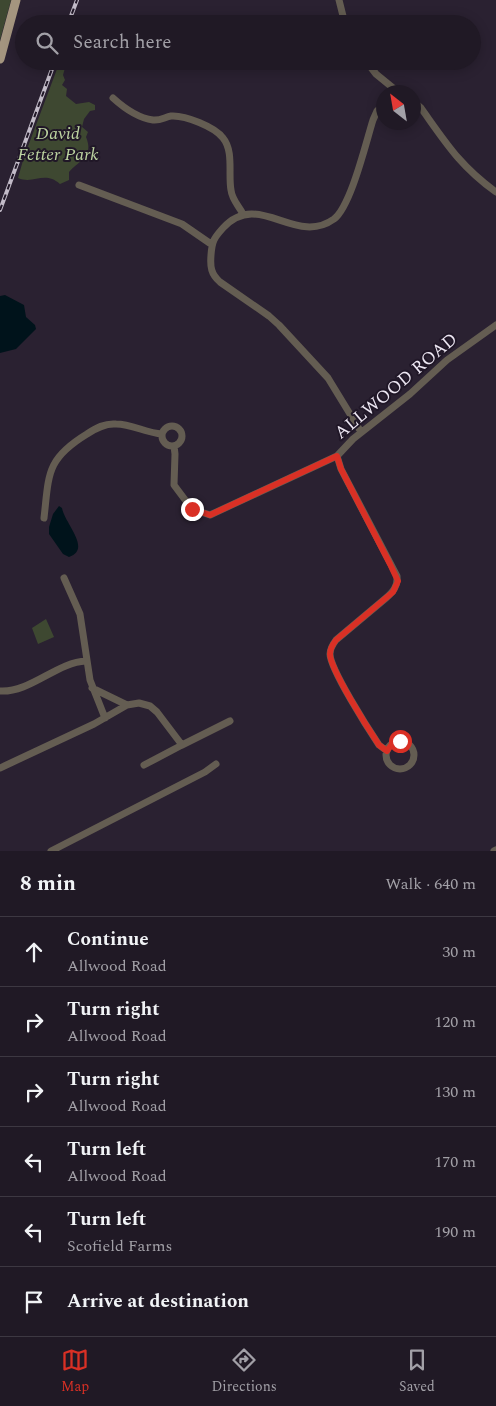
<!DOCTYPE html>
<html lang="en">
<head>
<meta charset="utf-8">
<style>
	body { margin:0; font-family:Spectral,serif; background:#2d2632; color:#f1f3f6 }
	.compass { position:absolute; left:376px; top:85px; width:45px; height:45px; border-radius:50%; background:#201925; box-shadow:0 2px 12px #0003; rotate:329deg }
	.stop { position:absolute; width:15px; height:15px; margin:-11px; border:4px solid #d93025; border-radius:50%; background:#fff }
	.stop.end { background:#d93025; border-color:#fff; box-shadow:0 1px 5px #0008 }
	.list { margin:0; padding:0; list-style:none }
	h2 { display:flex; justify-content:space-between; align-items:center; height:65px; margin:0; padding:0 20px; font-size:21px }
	h2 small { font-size:16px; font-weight:400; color:#a2a0a7 }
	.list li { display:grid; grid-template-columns:32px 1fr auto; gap:15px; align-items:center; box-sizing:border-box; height:70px; padding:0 20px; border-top:1px solid #3d3842 }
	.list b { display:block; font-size:19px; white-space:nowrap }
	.list p { margin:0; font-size:16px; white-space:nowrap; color:#a2a0a7 }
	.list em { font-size:16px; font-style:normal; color:#a2a0a7 }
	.icon { flex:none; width:28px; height:28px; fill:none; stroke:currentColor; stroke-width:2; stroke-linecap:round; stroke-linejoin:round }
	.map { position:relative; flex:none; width:496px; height:851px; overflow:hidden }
	.search { position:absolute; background:#201925; box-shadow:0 2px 12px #0003; left:15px; right:15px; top:15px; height:55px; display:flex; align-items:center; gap:12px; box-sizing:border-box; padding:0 18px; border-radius:28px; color:#a2a0a7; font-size:19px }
	.sheet { height:485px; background:#201925 }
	nav { display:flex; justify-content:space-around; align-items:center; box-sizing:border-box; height:70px; border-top:1px solid #3d3842; background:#201925; font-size:14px; color:#a2a0a7 }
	nav a { display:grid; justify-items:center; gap:2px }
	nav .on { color:#d93025 }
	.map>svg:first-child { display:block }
</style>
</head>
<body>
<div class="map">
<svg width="496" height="851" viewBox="0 0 496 851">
	<rect width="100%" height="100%" fill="#2a2131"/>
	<path fill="#3e4831" d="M0,0H11L0,40Z
		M60,61H67L63,75L65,80L62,85L67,89L66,96L76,104L89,102L95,105V110L90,111L84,119L82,127L88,132L86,137C94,156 80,160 69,172V180L60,184C44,170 34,185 18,178L24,157Z
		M46,619L54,637L38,644L32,628Z"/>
	<path fill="#00131b" d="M5,295L24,305L26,317L35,325L36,329L16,349L0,353V296Z
		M59,506L62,508C65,524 92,549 69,557L63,554L49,534V527L53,514Z"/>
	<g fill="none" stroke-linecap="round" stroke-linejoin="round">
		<path stroke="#645d52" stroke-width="7" d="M339,0L345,24
			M366,61L376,74L398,92
			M113,98C124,108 138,118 153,120C160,121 165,117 171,116C185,115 215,127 223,138C234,151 228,175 231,190C232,200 239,206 243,214
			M414,102L421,108C446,143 460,166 496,192
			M79,185L182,224L211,244
			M162 436a10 10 0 1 1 20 0a10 10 0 1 1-20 0Z
			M361,432L328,378L279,325L269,316L220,282C211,274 210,267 211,255C212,241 214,238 223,228C259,189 295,247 334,219C351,206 366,142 373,120L377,111L384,104
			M174,446L175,454L174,485L192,509L210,515L337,456L353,439L410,394L447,360L496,325
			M337,456L341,469L397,576C398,586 393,592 386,598L336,640C333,644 330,649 330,654C330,669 369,730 379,745L387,751
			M44,518C49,474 46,459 87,434C96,428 105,423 116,424C132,424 146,433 162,434
			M64,578L80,614L90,680L105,718
			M92,688L127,705
			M0,691C30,693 57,662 86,661
			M386 755a14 14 0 1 1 28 0a14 14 0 1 1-28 0Z
			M182,745L230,721
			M0,768L94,724L127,705L139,703L150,706L157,712L182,745L144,765
			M51,851L205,772L216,764
			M494,851L496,850"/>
		<path stroke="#a4957f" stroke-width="9" d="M0,59L16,0"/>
		<g stroke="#c2bbc8" stroke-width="4">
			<path id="rail" d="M68,24L77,0
				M0,210L55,61"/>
		</g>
		<use href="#rail" stroke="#201727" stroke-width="2" stroke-dasharray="5.5" stroke-linecap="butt"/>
	</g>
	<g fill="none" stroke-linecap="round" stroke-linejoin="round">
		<path stroke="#d93025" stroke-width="6" d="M192,509L210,515L337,456L341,469L390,564L398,581L393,592L336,640C333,644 330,649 330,654C330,669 369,730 379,745L387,751L392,744L400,741"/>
	</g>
	<g text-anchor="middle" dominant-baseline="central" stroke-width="4" stroke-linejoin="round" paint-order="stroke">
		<g font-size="18" font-style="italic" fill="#bcd3a0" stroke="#201727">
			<text x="58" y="133">David<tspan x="58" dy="21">Fetter Park</tspan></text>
		</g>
		<g font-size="18" fill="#ece6f2" stroke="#201727">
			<text transform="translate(396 386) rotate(-40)">ALLWOOD ROAD</text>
		</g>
	</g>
</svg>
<svg class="compass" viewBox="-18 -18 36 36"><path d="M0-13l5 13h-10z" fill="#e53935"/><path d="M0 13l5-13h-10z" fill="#a2a0a7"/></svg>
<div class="stop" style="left:400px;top:741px"></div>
<div class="stop end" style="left:192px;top:509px"></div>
<div class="search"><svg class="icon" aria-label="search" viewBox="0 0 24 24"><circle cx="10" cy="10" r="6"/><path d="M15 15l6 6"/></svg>Search here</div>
</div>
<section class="sheet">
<h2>8 min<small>Walk · 640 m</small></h2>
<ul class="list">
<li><svg class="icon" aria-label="ahead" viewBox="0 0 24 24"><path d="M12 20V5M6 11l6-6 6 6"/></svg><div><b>Continue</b><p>Allwood Road</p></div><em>30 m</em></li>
<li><svg class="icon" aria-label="right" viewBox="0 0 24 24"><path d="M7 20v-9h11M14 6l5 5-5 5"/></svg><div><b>Turn right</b><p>Allwood Road</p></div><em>120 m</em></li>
<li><svg class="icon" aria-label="right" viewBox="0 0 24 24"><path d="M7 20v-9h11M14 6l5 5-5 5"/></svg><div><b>Turn right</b><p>Allwood Road</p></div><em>130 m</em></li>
<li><svg class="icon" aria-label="left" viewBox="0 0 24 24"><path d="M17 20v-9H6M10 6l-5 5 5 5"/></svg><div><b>Turn left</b><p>Allwood Road</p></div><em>170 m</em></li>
<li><svg class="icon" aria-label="left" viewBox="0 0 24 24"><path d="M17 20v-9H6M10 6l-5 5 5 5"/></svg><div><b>Turn left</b><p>Scofield Farms</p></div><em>190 m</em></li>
<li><svg class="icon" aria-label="arrive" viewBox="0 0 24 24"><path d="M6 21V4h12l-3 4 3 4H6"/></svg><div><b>Arrive at destination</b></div></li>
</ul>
</section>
<nav>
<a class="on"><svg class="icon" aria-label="map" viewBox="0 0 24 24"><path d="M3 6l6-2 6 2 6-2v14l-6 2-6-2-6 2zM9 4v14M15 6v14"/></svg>Map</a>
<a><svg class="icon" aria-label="directions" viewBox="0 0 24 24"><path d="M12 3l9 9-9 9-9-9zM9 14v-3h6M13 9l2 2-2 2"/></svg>Directions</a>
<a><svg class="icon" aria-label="saved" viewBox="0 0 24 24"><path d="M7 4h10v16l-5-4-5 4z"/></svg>Saved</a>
</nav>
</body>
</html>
